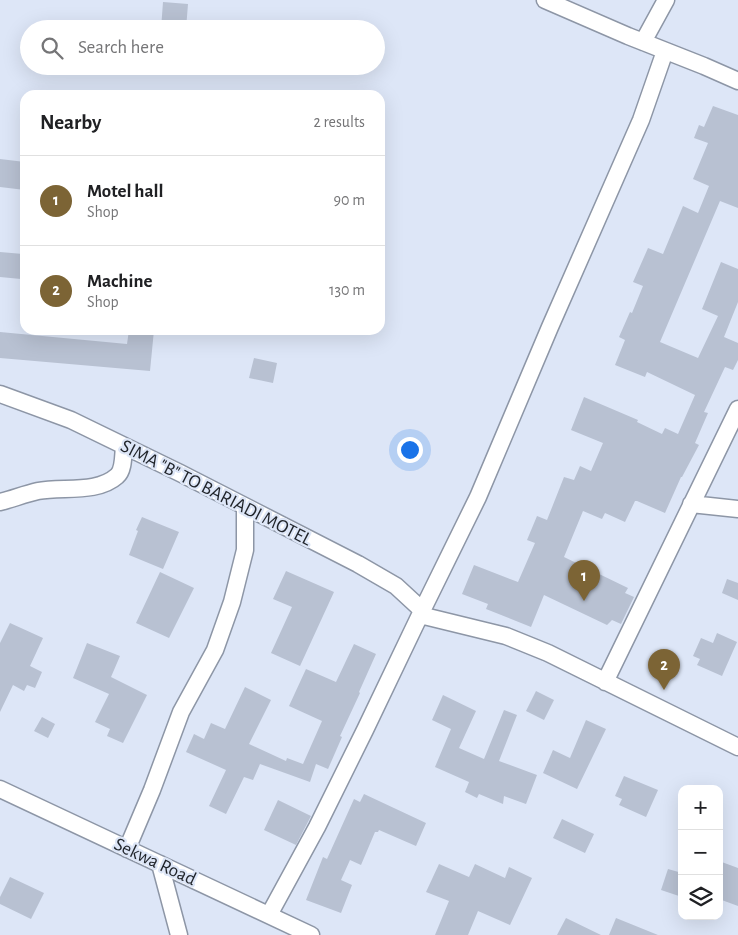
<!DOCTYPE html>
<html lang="en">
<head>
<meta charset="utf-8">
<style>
	body { margin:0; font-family:"Alegreya Sans",sans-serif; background:#f6f6f6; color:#202124 }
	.controls { position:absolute; right:15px; bottom:15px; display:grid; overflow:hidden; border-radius:10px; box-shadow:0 5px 20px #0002 }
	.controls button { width:45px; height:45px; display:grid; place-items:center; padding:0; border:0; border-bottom:1px solid #e0e0e0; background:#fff; color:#202124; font:25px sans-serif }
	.you { position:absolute; left:409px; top:449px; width:18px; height:18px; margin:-12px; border:4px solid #fff; border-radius:50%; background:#1a73e8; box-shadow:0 0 0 8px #1a73e833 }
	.badge { display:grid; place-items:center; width:32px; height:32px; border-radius:50%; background:#7c6435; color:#fff; font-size:16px; font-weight:700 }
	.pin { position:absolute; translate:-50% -41px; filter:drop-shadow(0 1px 2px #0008) }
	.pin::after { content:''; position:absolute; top:26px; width:18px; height:15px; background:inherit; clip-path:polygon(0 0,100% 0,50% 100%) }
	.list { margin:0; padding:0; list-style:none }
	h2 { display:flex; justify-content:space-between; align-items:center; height:65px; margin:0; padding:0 20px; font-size:21px }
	h2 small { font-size:16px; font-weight:400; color:#757577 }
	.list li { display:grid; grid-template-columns:32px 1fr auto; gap:15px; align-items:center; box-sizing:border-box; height:90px; padding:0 20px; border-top:1px solid #e0e0e0 }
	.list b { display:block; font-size:19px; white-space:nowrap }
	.list p { margin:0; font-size:16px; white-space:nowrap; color:#757577 }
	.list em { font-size:16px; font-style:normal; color:#757577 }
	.icon { flex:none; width:28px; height:28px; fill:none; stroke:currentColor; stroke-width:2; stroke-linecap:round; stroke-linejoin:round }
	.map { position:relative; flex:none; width:738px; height:935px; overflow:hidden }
	.search { position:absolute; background:#fff; box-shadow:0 5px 20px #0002; left:20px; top:20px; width:365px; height:55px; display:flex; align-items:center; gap:12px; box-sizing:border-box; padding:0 18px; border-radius:28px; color:#757577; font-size:19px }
	.panel { position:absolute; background:#fff; box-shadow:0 5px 20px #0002; left:20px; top:90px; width:365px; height:245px; border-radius:15px }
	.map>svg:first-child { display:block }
</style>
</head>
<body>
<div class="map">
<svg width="738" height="935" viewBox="0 0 738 935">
	<rect width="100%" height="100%" fill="#dde6f7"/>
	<path fill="#b8c1d2" d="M163,2L188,4L186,29H161Z
		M713,106L738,115V208L720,201L660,342L698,358L718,316L702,309L721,262L738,269V302L724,337L738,343V360L733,370L725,367L704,412L708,413L695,443L699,445L682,477H681L665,513L637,501H635L625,522L605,513L602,519L583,511L564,557L628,588L625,593L634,597L621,624L612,620L607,625L544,595L531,627L486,609L488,604L462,594L474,565L518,582L535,543L527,540L537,516L547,520L564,477L574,480L580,466L591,471L603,443L571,430L584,397L638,420L637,422L662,434L665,428L678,434L695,395L647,372L645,377L615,365L625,340L619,337L630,312L632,313L643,286L633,282L648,248L663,254L683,206L698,213L709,186L693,179L708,143L694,138L699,125L704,127Z
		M0,159L25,162V190L0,187Z
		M0,252L23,254L21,279L0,277Z
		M129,330H154L150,371L0,358V332L127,344Z
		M254,358L277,363L273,383L249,378Z
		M142,517L179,532L163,569L129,555L138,531L136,530Z
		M286,571L334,592L300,666L271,653L292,607L273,599Z
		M160,572L194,588L169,638L136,623Z
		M727,579L738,583V600L722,593Z
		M10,623L43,638L30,666L42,672L35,688L27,685L24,691L13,685L0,712V643Z
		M717,633L737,642L722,676L697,665L700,659L693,656L701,638L713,643Z
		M87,643L120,656L111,677L147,695L123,743L107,736L110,729L95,722L109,694L73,678Z
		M354,644L376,654L359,692L360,693L340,736L342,737L328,769L316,764L310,782L260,764L253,780L244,777L226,814L209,806L226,770L186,752L194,734L204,739L211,723L225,729L245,687L271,700L249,744L286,761L287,758L303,764L322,721L289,706L306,669L336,682Z
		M536,691L554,700L544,720L526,711Z
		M443,695L476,711L459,748L484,759L504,710L517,715L499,761L537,775L526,804L504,796L503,804L479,794L477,798L465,792L469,782L435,767L451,729L432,720Z
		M42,717L55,724L48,738L34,731Z
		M586,720L606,729L577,789L543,773L553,750L570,758Z
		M624,776L658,790L646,817L619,805L622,799L615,796Z
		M364,794L426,823L416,846L379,830L378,832H375L361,865L350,860L341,880L352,885L341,913L306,900L323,857L327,859L354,799L360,802Z
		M278,800L311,816L296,845L264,830Z
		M562,819L594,834L585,853L553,838Z
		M719,861L738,868V906L719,899Z
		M439,864L469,877L475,864L505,878L509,867L532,878L510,925L478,911L468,935H435L449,901L426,892Z
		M668,869L682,873V897L661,890Z
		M10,877L44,893L31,919L0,904V897Z
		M566,918L601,935H557Z
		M616,918L658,935H609Z"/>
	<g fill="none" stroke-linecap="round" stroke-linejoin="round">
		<g stroke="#8d96a6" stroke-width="19">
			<path id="street" d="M545,0L628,36L704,66L738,81
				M643,42L666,0
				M0,394L71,420L180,473L358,564L396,586L422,610
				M0,502C12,499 25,494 38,491C62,486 97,494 117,476C124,470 123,455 124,446
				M691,504L738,509
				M420,615L506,636L548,653L738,747
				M605,682L738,409
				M0,789L311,935
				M127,849L152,790L181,712L215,650L232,602L245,550V508
				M160,864L179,935
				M269,915L317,827L365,730L420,615L478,497L550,327L641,120L665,51"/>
		</g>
		<use href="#street" stroke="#fff" stroke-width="16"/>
	</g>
	<g text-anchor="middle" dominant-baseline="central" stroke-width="4.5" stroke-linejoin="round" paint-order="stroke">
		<g font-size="19" fill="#1f2329" stroke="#dde6f7">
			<text transform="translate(216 493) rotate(27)">SIMA "B" TO BARIADI MOTEL</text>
			<text transform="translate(155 862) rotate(25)">Sekwa Road</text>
		</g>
	</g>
</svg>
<div class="controls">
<button>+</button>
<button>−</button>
<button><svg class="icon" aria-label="layers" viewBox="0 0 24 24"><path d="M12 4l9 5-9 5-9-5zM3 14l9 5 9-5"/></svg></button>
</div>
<div class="you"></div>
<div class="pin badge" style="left:584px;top:601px">1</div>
<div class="pin badge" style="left:664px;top:690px">2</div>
<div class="search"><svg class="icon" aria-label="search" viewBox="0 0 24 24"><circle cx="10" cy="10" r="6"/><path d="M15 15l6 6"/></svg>Search here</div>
<section class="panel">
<h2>Nearby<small>2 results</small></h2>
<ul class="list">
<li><span class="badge">1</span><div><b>Motel hall</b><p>Shop</p></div><em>90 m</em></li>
<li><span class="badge">2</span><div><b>Machine</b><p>Shop</p></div><em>130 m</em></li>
</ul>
</section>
</div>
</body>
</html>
